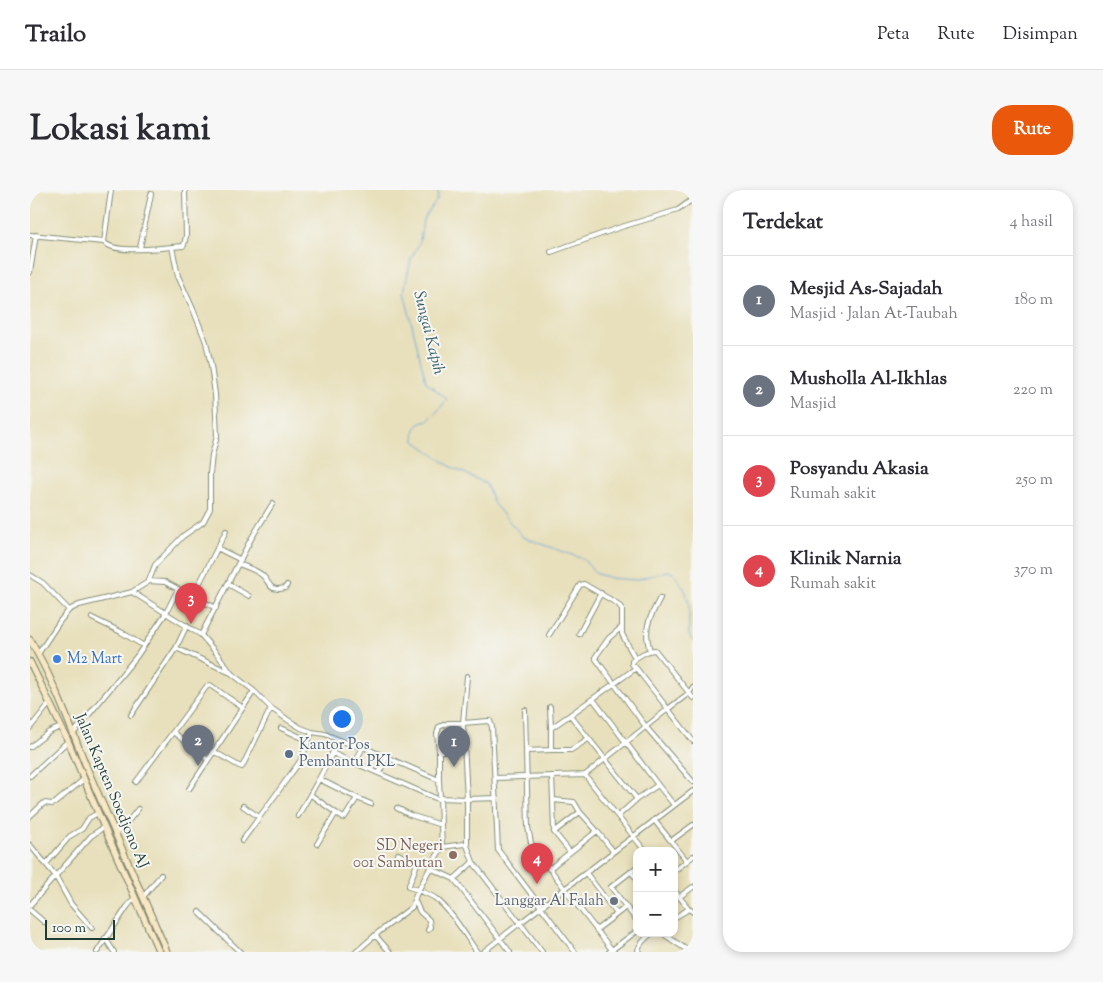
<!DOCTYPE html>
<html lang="id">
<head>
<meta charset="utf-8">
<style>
	body { margin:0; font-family:"Sorts Mill Goudy",serif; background:#f7f7f7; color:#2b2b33 }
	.controls { position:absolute; right:15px; bottom:15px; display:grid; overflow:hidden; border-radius:10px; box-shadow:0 2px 8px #0003 }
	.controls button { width:45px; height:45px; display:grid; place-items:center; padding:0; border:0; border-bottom:1px solid #e1e1e2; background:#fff; color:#2b2b33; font:25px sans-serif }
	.scale { position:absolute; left:15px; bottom:12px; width:70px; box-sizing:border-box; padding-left:5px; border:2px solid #1f3d34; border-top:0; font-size:14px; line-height:18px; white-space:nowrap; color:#1f3d34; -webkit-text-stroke:4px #f6f6f2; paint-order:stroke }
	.you { position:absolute; left:311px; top:528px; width:18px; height:18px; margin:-12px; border:4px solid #fff; border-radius:50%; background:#1a73e8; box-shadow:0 0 0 8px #1a73e833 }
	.badge { display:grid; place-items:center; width:32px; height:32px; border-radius:50%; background:#ea580c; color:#fff; font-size:16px; font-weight:700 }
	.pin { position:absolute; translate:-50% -41px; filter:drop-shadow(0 1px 2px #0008) }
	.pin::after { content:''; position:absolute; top:26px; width:18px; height:15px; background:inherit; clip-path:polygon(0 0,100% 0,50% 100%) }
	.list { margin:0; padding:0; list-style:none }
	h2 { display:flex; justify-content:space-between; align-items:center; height:65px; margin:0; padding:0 20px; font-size:21px }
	h2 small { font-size:16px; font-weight:400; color:#7c7c81 }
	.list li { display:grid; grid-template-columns:32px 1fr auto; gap:15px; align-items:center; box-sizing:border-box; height:90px; padding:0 20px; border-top:1px solid #e1e1e2 }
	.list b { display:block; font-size:19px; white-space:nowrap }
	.list p { margin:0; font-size:16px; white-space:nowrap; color:#7c7c81 }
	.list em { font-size:16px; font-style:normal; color:#7c7c81 }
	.map { position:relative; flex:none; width:663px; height:762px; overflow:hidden; border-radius:20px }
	header { display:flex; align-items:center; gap:30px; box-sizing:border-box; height:70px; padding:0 25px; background:#fff; border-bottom:1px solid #e1e1e2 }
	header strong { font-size:24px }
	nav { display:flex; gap:28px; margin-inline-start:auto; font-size:18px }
	.intro { display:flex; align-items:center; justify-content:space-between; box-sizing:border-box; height:120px; padding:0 30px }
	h1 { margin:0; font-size:35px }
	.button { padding:12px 22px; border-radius:20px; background:#ea580c; color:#fff; font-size:18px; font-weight:700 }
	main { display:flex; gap:30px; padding:0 30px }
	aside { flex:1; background:#fff; border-radius:20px; box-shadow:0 2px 8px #0003 }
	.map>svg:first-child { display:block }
</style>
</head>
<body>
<header>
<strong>Trailo</strong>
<nav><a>Peta</a><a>Rute</a><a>Disimpan</a></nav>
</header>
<div class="intro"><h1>Lokasi kami</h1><a class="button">Rute</a></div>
<main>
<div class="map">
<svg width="663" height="762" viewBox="0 0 663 762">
	<rect width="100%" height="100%" fill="#f6f6f2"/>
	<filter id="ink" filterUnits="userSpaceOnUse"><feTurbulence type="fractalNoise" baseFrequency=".02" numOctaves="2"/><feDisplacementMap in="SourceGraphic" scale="10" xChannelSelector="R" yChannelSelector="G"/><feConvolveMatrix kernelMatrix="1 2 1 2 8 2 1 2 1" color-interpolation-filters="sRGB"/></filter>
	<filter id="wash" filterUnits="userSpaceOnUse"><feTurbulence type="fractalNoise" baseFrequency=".0096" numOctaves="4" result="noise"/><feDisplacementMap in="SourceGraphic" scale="20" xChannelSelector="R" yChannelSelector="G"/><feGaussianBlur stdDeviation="1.12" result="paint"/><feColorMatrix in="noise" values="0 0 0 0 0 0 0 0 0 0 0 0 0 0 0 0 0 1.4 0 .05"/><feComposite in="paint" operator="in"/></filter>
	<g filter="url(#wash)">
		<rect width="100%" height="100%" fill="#e8e0bc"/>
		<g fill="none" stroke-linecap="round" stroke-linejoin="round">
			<path stroke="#67a4d8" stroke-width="1" d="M409,0L407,10L393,30L390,51L381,69L374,102L396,192L417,209C412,215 407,223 401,228C389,236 382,233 385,251L418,275L456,294L464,314L493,347L553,369L565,383L580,388L605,390L638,381L644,384L655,400L659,414V445L663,451"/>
		</g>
	</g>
	<g filter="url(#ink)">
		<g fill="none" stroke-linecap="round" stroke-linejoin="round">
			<g stroke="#848e78" stroke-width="6">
				<path id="street" d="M0,45L74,52C84,64 127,58 142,57
					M74,52L81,0
					M110,58L121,4
					M521,62L588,38L648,20L663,9
					M0,82L6,45
					M187,358L211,370
					M209,374C216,377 226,380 232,385C241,393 238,402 255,398L257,395
					M0,385L13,393L39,420
					M118,391L135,392L148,399
					M198,394L219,406
					M102,402L171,445L188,465L201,483L224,501L241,518L258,530L271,538L282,542L295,544L322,555L333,557L409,590V561L407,544L409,537L418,533H433L458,531H460L462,537L468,660L545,762
					M163,406L196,341
					M62,428L91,442L114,456
					M592,437L579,448L566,466V469L616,537L663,592
					M549,444L571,403
					M171,445L221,349L243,313
					M519,445L550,395L554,394L588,414L592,419V444L605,468
					M146,458L201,483
					M620,461C613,438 619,429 630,408
					M8,464L30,431L39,420L49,415L102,402L118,392L120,388L125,375L153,346L173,332L180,319V283L182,265L187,246L185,204L181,176L176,152L163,119L148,86L142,57L153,56L154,55L156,46L155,0
					M606,478L602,474V471C608,466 618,460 625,460L663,508
					M563,509L628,595L607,609L588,626
					M520,517L521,538
					M495,520L496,561
					M101,525L146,458L157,435
					M540,525L606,478L638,519L659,503L663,497
					M0,538L20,513
					M251,538L279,551
					M143,542L178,570
					M43,544L107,466L136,423L148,399L186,418
					M558,549L541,560H521V538L540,525L607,609
					M0,557L19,542L31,537
					M521,560L496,561L498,637L501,653L537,702L582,760
					M183,561L209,576L212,577L241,518
					M409,561H434
					M302,563L410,610
					M325,573L333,557
					M349,583L357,567
					M555,585L522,586L523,610L544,612L550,622L567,641L583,661
					M0,586L38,551
					M465,588L522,586
					M289,589L327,608L315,627L313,628L306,623
					M106,592L177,496L180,495L213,518
					M628,595L644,615
					M159,599L224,501
					M281,605L306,623L287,654
					M327,608L341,614
					M410,608L437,609L433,533L437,486
					M466,608L437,609V655L443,672L490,733L663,601
					M523,610L524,642L550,622
					M213,616L229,627
					M367,618L380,625L411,635L410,608L409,590
					M0,626L14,613L22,614L25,613L54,589
					M268,626L289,589L309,550
					M624,630L641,651
					M411,635L412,657L434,654L437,655
					M663,635L641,651L657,671L663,666
					M524,642L540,662
					M85,644L96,634L108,619
					M212,651L271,570L282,542
					M0,655L25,685L41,714L62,738
					M412,657L400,678L424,689L443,672
					M615,661L555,585L638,519L663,551
					M368,664L387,674L379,695V697C388,700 397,703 405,708C420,719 436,746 447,762
					M16,674L40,646L52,639L59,628L68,623
					M607,677L581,697L607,731
					M519,679L567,641
					M644,681L657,671
					M601,682L607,689
					M556,683L587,724
					M424,689L480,762
					M644,700L659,719L663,722
					M113,707L131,685
					M649,707L663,697
					M385,711L390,722L399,730L400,737L398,740
					M0,715L61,646L74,637
					M0,720L14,732
					M169,722L210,762
					M644,728L659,719
					M566,740L596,717
					M632,743L660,762
					M345,745L360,762
					M75,748L84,762
					M67,762L97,717L105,707
					M326,762L349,742L382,717L386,705L400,678
					M453,762L490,733L512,762
					M579,762L607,741
					M609,762L608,760C609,754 617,747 622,743"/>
			</g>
			<g stroke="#848e78" stroke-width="8">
				<path id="secondary" d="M0,450C25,492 41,539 59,583C85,643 111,702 137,762
					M0,472L38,551L74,637L129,762"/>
			</g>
			<use href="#street" stroke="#fff" stroke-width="4"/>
			<use href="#secondary" stroke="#f9e7c3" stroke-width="5.5"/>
		</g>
	</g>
	<circle fill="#3f7fe0" stroke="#f6f6f2" stroke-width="2" cx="27" cy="469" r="5"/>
	<circle fill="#5c6f8a" stroke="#f6f6f2" stroke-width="2" cx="259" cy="564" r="5"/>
	<circle fill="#8d6e63" stroke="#f6f6f2" stroke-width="2" cx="423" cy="665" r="5"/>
	<circle fill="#6b7280" stroke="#f6f6f2" stroke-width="2" cx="584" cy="711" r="5"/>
	<g text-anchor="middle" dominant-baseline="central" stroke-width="4" stroke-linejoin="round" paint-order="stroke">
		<g font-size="15" fill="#366cbe" stroke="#f6f6f2" text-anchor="start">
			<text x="37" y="469">M2 Mart</text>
		</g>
		<g font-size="15" fill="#4e5e75" stroke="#f6f6f2" text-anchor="start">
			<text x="269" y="555">Kantor Pos<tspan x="269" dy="17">Pembantu PKL</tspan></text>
		</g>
		<g font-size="15" fill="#1f3d34" stroke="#f6f6f2">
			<text transform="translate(81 601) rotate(67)">Jalan Kapten Soedjono AJ</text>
		</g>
		<g font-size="15" fill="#785e54" stroke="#f6f6f2" text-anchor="end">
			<text x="413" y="656">SD Negeri<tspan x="413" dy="17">001 Sambutan</tspan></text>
		</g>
		<g font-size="15" fill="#5b616d" stroke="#f6f6f2" text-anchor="end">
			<text x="574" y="711">Langgar Al Falah</text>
		</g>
		<g font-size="16" font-style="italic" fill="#355c65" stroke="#f6f6f2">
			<text transform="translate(398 143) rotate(76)">Sungai Kapih</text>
		</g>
	</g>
</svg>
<div class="controls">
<button>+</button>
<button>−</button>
</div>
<div class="scale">100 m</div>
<div class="you"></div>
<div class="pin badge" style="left:424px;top:577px;background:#6b7280">1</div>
<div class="pin badge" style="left:168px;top:576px;background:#6b7280">2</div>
<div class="pin badge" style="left:161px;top:434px;background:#e0444e">3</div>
<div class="pin badge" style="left:507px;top:694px;background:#e0444e">4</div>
</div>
<aside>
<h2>Terdekat<small>4 hasil</small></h2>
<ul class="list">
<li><span class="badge" style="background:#6b7280">1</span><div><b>Mesjid As-Sajadah</b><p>Masjid · Jalan At-Taubah</p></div><em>180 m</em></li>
<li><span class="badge" style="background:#6b7280">2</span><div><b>Musholla Al-Ikhlas</b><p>Masjid</p></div><em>220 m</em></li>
<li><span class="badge" style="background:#e0444e">3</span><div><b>Posyandu Akasia</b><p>Rumah sakit</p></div><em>250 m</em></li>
<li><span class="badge" style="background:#e0444e">4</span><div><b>Klinik Narnia</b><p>Rumah sakit</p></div><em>370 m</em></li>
</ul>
</aside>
</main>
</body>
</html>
